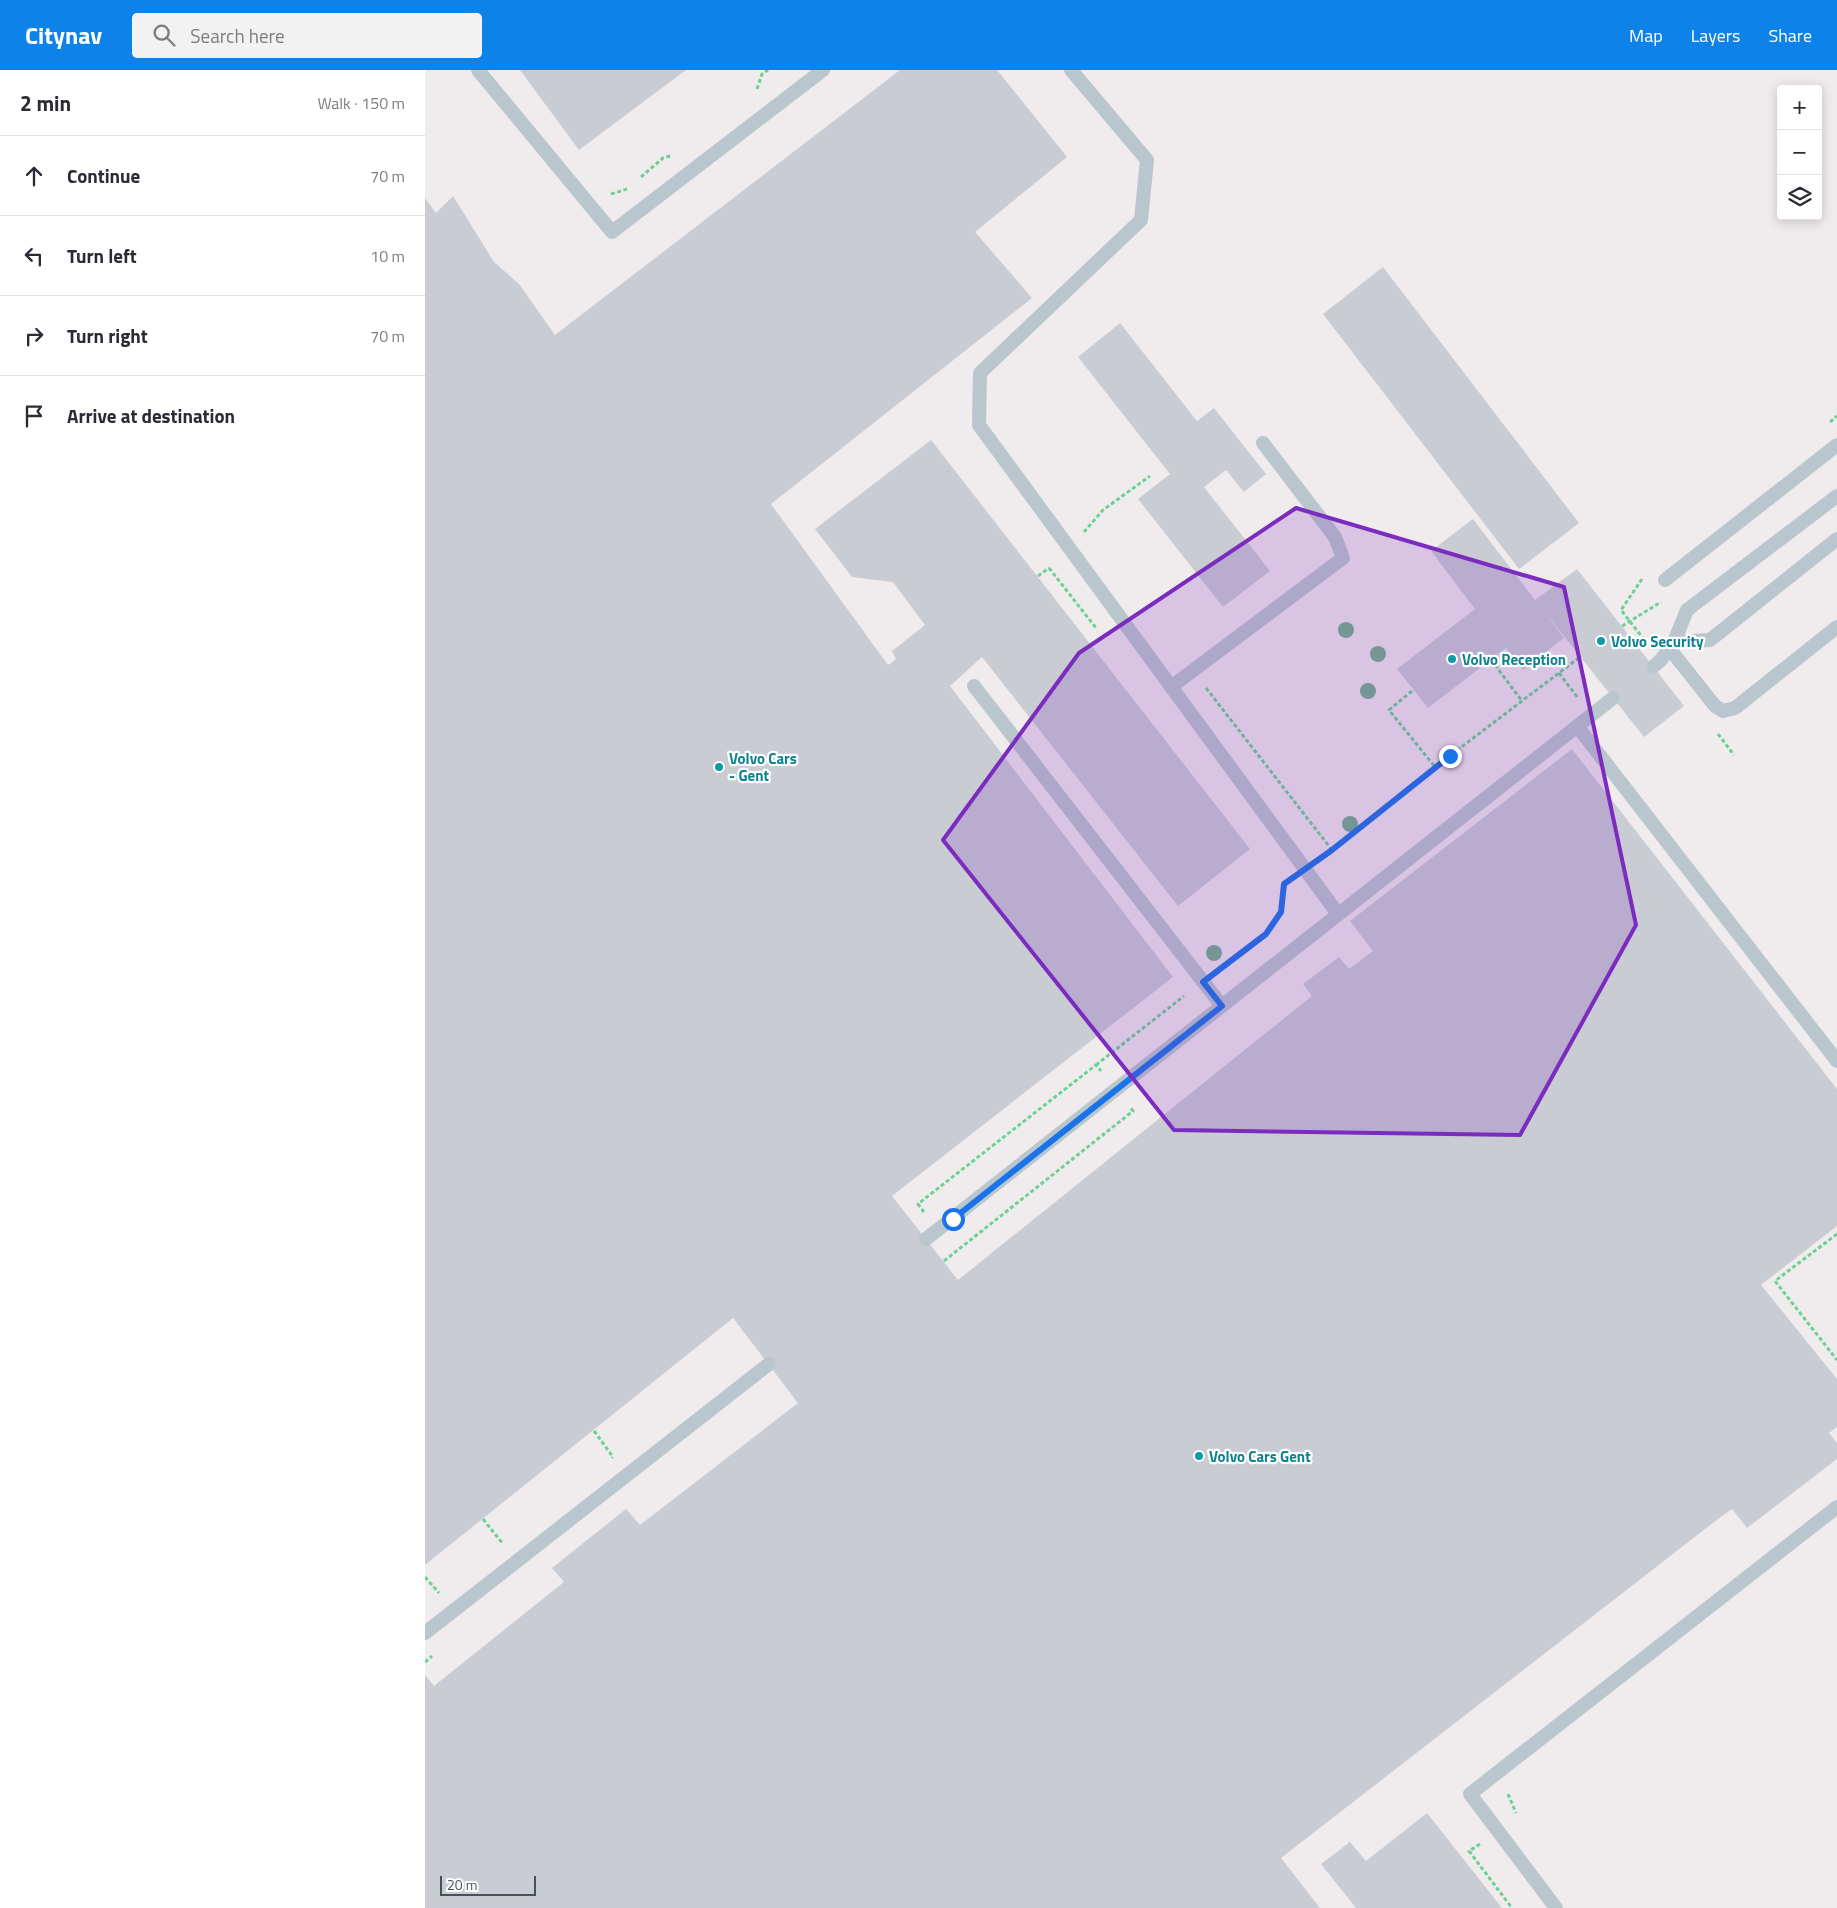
<!DOCTYPE html>
<html lang="en">
<head>
<meta charset="utf-8">
<style>
	body { margin:0; font-family:"Titillium Web",sans-serif; background:#f2f2f3; color:#2b2b33 }
	.controls { position:absolute; right:15px; top:15px; display:grid; overflow:hidden; border-radius:5px; box-shadow:0 2px 12px #0003 }
	.controls button { width:45px; height:45px; display:grid; place-items:center; padding:0; border:0; border-bottom:1px solid #e1e1e2; background:#fff; color:#2b2b33; font:25px sans-serif }
	.scale { position:absolute; left:15px; bottom:12px; width:96px; box-sizing:border-box; padding-left:5px; border:2px solid #44525b; border-top:0; font-size:14px; line-height:18px; white-space:nowrap; color:#44525b; -webkit-text-stroke:4px #fff; paint-order:stroke }
	.stop { position:absolute; width:15px; height:15px; margin:-11px; border:4px solid #1a73e8; border-radius:50%; background:#fff }
	.stop.end { background:#1a73e8; border-color:#fff; box-shadow:0 1px 5px #0008 }
	.list { margin:0; padding:0; list-style:none }
	h2 { display:flex; justify-content:space-between; align-items:center; height:65px; margin:0; padding:0 20px; font-size:21px }
	h2 small { font-size:16px; font-weight:400; color:#7c7c81 }
	.list li { display:grid; grid-template-columns:32px 1fr auto; gap:15px; align-items:center; box-sizing:border-box; height:80px; padding:0 20px; border-top:1px solid #e1e1e2 }
	.list b { display:block; font-size:19px; white-space:nowrap }
	.list em { font-size:16px; font-style:normal; color:#7c7c81 }
	.icon { flex:none; width:28px; height:28px; fill:none; stroke:currentColor; stroke-width:2; stroke-linecap:round; stroke-linejoin:round }
	.map { position:relative; flex:none; width:1412px; height:1838px; overflow:hidden }
	header { display:flex; align-items:center; gap:30px; box-sizing:border-box; height:70px; padding:0 25px; background:#0d82e9; color:#fff }
	header strong { font-size:24px }
	nav { display:flex; gap:28px; margin-inline-start:auto; font-size:18px }
	.search { width:350px; height:45px; background:#f2f2f3; display:flex; align-items:center; gap:12px; box-sizing:border-box; padding:0 18px; border-radius:5px; color:#7c7c81; font-size:19px }
	main { display:flex }
	aside { flex:1; background:#fff }
	.map>svg:first-child { display:block }
</style>
</head>
<body>
<header>
<strong>Citynav</strong>
<div class="search"><svg class="icon" aria-label="search" viewBox="0 0 24 24"><circle cx="10" cy="10" r="6"/><path d="M15 15l6 6"/></svg>Search here</div>
<nav><a>Map</a><a>Layers</a><a>Share</a></nav>
</header>
<main>
<aside>
<h2>2 min<small>Walk · 150 m</small></h2>
<ul class="list">
<li><svg class="icon" aria-label="ahead" viewBox="0 0 24 24"><path d="M12 20V5M6 11l6-6 6 6"/></svg><div><b>Continue</b></div><em>70 m</em></li>
<li><svg class="icon" aria-label="left" viewBox="0 0 24 24"><path d="M17 20v-9H6M10 6l-5 5 5 5"/></svg><div><b>Turn left</b></div><em>10 m</em></li>
<li><svg class="icon" aria-label="right" viewBox="0 0 24 24"><path d="M7 20v-9h11M14 6l5 5-5 5"/></svg><div><b>Turn right</b></div><em>70 m</em></li>
<li><svg class="icon" aria-label="arrive" viewBox="0 0 24 24"><path d="M6 21V4h12l-3 4 3 4H6"/></svg><div><b>Arrive at destination</b></div></li>
</ul>
</aside>
<div class="map">
<svg width="1412" height="1838" viewBox="0 0 1412 1838">
	<rect width="100%" height="100%" fill="#f0eced"/>
	<path fill="#c9ccd2" d="M95,0H261L154,80Z
		M475,0H572L642,87L550,162L607,228L346,434L463,595L471,589L467,581L500,555L468,512L427,507L390,459L506,370L825,779L753,836L557,587L525,616L748,907L467,1126L533,1210L887,926L878,914L914,887L924,899L948,881L925,851L1147,679L1412,1019V1156L1336,1215L1412,1309V1357L1404,1363L1412,1373V1389L1322,1458L1307,1439L1293,1449L856,1788L895,1838H0V1605L9,1616L139,1512L127,1498L201,1439L215,1455L373,1333L308,1248L0,1495V128L11,143L28,126L69,192L94,214L130,265Z
		M958,197L1154,453L1094,499L898,244Z
		M695,253L772,351L789,338L841,404L819,422L801,400L779,417L845,501L798,537L713,429L745,404L653,287Z
		M1048,449L1110,530L1152,499L1259,636L1219,667L1119,541L1139,568L1098,600L1081,578L1003,638L972,599L1050,539L1006,481Z
		M1002,1743L1077,1838H931L896,1794L925,1772L941,1791Z"/>
	<g fill="none" stroke-linecap="round" stroke-linejoin="round">
		<path stroke="#6dd196" stroke-width="3" stroke-dasharray="4 2.5" stroke-linecap="butt" d="M332,19L337,4L343,0
			M216,107L238,88L245,86
			M186,124L202,119
			M1405,352L1412,346
			M659,462L678,440L725,406
			M624,498L671,558
			M613,506L624,498
			M1217,509L1196,540L1221,572
			M1197,556L1236,532
			M1070,595L1097,631
			M1134,603L1153,628
			M781,618L907,780
			M987,621L964,640L1010,697
			M1293,664L1309,685
			M899,785L1010,697L1155,587
			M796,898L841,864L856,842L859,814L862,812
			M671,995L759,926
			M499,1142L493,1134L671,995L676,1001
			M1412,1164L1350,1211L1412,1290
			M519,1191L708,1041L705,1037
			M169,1361L188,1387L187,1388
			M58,1449L78,1474
			M0,1507L14,1523
			M0,1592L7,1586
			M1083,1724L1091,1743
			M1055,1774L1044,1781L1087,1838"/>
		<path stroke="#bac6cd" stroke-width="14" d="M53,0L187,162L398,0
			M646,0L722,90L716,150L555,303L554,355L913,844
			M1240,510L1412,375
			M1249,572L1285,570L1412,469
			M1244,578L1290,636L1298,641L1310,638L1412,557
			M1229,596L1236,590L1249,572L1262,540L1412,426
			M549,616L797,936
			M746,617L918,488L910,467L838,373
			M1152,656L1412,991
			M501,1169L1188,628
			M0,1563L344,1294
			M1131,1838L1045,1724L1412,1437"/>
	</g>
	<g fill="#75b18d">
		<circle cx="921" cy="560" r="8"/>
		<circle cx="953" cy="584" r="8"/>
		<circle cx="943" cy="621" r="8"/>
		<circle cx="925" cy="754" r="8"/>
		<circle cx="789" cy="883" r="8"/>
	</g>
	<g fill="none" stroke-linecap="round" stroke-linejoin="round">
		<path stroke="#1a73e8" stroke-width="6" d="M528,1149L797,936L778,912L841,864L856,842L859,814L907,780L1025,686"/>
	</g>
	<path fill="#7b2cbf" fill-opacity="0.2" stroke="#7b2cbf" stroke-width="4" stroke-linejoin="round" d="M871,438L1139,517L1211,855L1095,1065L749,1060L518,770L654,583Z"/>
	<g fill="#0f9aa8" stroke="#fff" stroke-width="2">
		<circle cx="1176" cy="571" r="5"/>
		<circle cx="1027" cy="589" r="5"/>
		<circle cx="294" cy="697" r="5"/>
		<circle cx="774" cy="1386" r="5"/>
	</g>
	<g text-anchor="middle" dominant-baseline="central" stroke-width="4.5" stroke-linejoin="round" paint-order="stroke">
		<g font-size="15" font-weight="bold" fill="#0d838f" stroke="#fff" text-anchor="start">
			<text x="1186" y="571">Volvo Security</text>
			<text x="1037" y="589">Volvo Reception</text>
			<text x="304" y="688">Volvo Cars<tspan x="304" dy="17">- Gent</tspan></text>
			<text x="784" y="1386">Volvo Cars Gent</text>
		</g>
	</g>
</svg>
<div class="controls">
<button>+</button>
<button>−</button>
<button><svg class="icon" aria-label="layers" viewBox="0 0 24 24"><path d="M12 4l9 5-9 5-9-5zM3 14l9 5 9-5"/></svg></button>
</div>
<div class="scale">20 m</div>
<div class="stop" style="left:528px;top:1149px"></div>
<div class="stop end" style="left:1025px;top:686px"></div>
</div>
</main>
</body>
</html>
